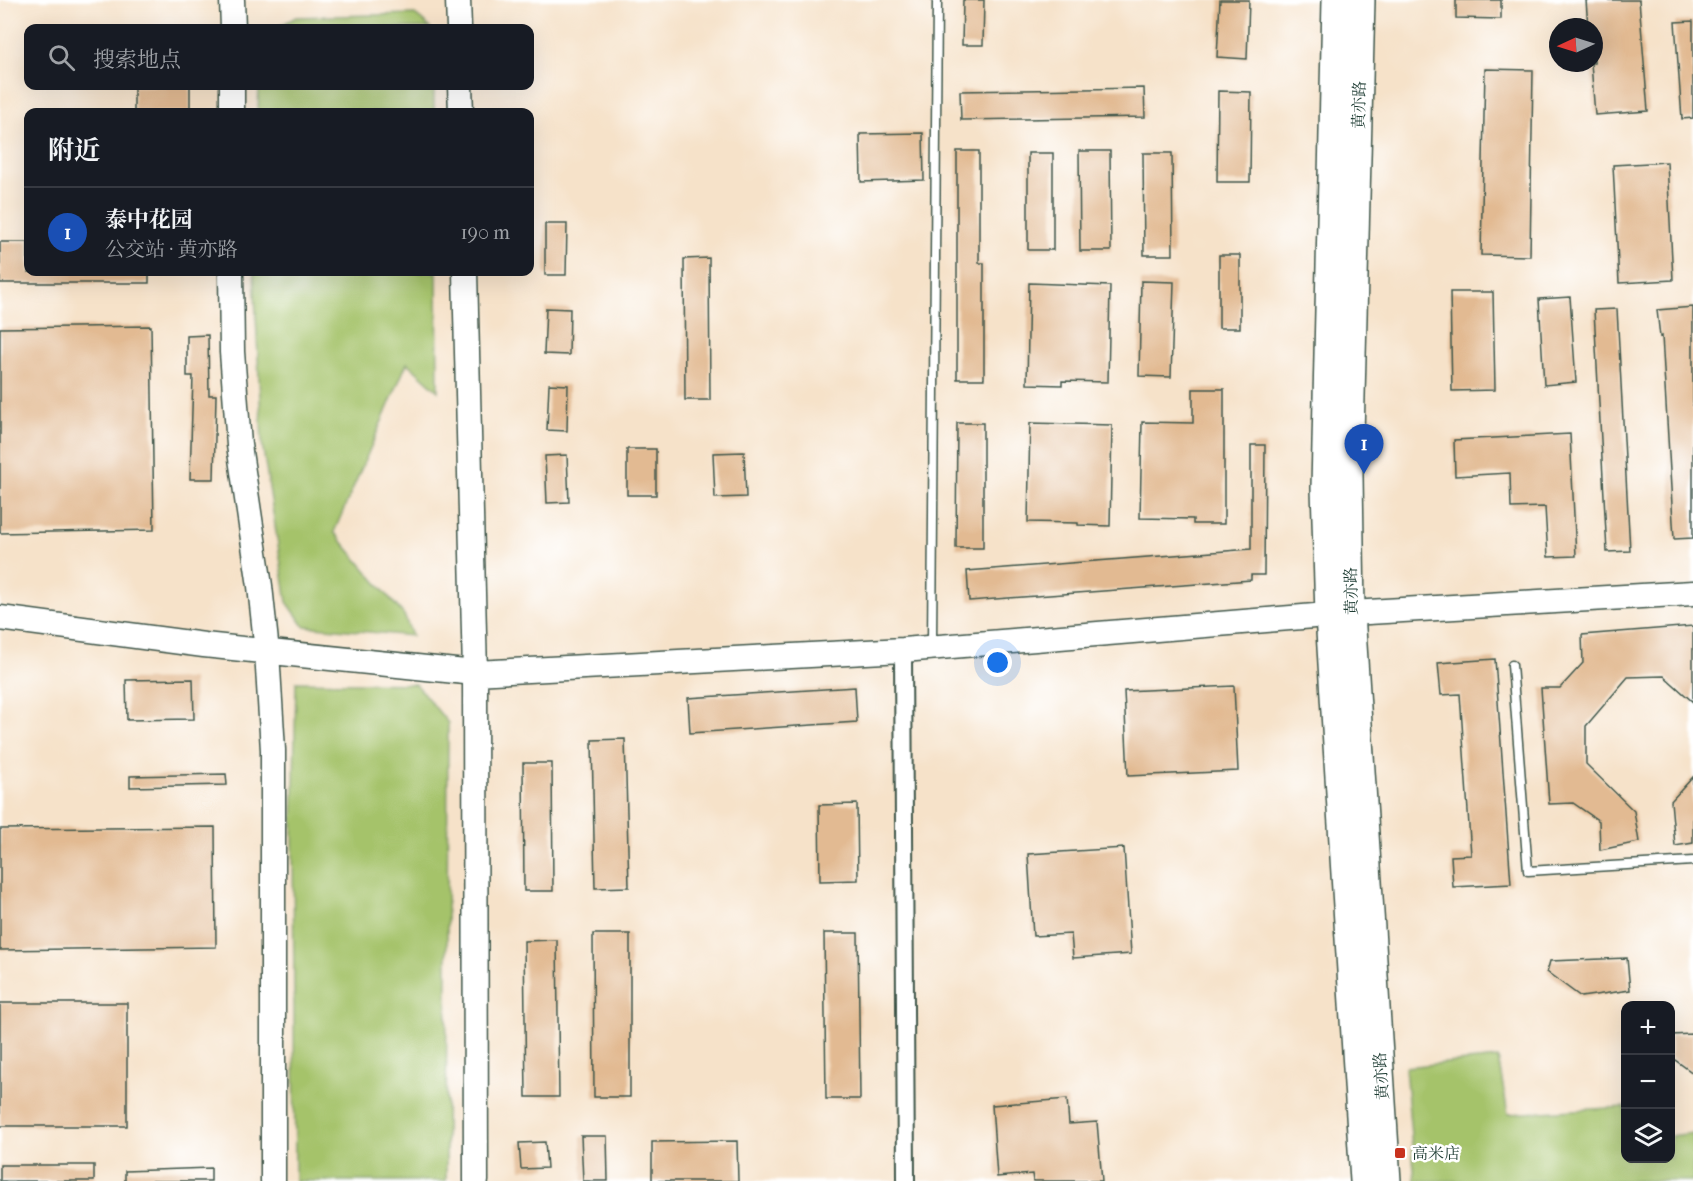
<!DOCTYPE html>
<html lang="zh">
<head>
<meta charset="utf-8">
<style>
	body { margin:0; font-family:"IM FELL French Canon","Noto Serif SC",serif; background:#242831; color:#f1f3f6 }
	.controls { position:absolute; right:18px; bottom:18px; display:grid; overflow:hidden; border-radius:12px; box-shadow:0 6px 24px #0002 }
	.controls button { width:54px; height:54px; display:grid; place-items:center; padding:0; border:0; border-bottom:2px solid #363941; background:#171b24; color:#f1f3f6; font:30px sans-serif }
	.compass { position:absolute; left:1549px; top:18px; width:54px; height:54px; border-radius:50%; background:#171b24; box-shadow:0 6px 24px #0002; rotate:266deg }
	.you { position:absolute; left:998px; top:663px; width:21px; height:21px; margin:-15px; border:4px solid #fff; border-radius:50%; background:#1a73e8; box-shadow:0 0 0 9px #1a73e833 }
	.badge { display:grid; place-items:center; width:39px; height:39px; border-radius:50%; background:#c8321e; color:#fff; font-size:20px; font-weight:700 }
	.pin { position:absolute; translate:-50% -50px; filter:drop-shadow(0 2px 3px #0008) }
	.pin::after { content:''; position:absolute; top:32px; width:21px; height:18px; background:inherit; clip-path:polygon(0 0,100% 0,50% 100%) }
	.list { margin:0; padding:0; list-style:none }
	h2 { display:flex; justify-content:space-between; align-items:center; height:78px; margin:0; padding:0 24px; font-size:26px }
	h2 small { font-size:20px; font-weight:400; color:#9ea1a6 }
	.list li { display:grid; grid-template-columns:39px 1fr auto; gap:18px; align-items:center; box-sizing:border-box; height:90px; padding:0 24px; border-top:2px solid #363941 }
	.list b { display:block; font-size:22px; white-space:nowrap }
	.list p { margin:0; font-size:20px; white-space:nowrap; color:#9ea1a6 }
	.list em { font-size:20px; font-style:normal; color:#9ea1a6 }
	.icon { flex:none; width:33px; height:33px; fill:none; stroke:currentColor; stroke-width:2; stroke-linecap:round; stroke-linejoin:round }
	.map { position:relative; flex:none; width:1693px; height:1181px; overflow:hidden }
	.search { position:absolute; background:#171b24; box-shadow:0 6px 24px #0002; left:24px; top:24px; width:510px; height:66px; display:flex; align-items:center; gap:15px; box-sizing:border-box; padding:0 21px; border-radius:12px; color:#9ea1a6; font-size:22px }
	.panel { position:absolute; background:#171b24; box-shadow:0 6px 24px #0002; left:24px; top:108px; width:510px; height:168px; border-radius:12px }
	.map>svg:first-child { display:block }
</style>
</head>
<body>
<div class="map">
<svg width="1693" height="1181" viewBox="0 0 1693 1181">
	<rect width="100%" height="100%" fill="#fff"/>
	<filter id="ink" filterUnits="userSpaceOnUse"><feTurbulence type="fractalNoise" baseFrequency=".0167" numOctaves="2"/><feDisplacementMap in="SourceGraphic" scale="12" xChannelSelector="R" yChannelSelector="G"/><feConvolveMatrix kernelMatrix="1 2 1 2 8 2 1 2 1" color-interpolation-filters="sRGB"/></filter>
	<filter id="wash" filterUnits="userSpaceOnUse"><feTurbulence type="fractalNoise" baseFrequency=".008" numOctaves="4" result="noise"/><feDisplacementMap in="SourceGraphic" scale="24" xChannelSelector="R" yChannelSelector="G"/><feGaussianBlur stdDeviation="1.35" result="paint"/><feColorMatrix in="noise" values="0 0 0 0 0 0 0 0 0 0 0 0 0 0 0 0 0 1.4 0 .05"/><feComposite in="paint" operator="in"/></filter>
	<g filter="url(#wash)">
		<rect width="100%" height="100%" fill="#f6e2c9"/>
		<path fill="#a5c36a" stroke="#62804f" stroke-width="1.5" d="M415,14L430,28H276L296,17Z
			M259,86H434V112H258Z
			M254,272H437L438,391L407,363L334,532L404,615L412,636L304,626L287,602L262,443Z
			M296,682L416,684L448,723L446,1181H295L293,830Z
			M1498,1058L1508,1114L1625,1107L1626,1158H1670L1671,1136L1693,1133V1181H1415L1405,1067Z"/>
		<g id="blocks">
			<path fill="#e2ba92" d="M963,0H984L983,45H962Z
				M1220,0H1249L1247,59L1217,57Z
				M1456,0H1501V19L1456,18Z
				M1586,0H1639L1648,111L1595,115L1591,63H1594V27H1588Z
				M1693,21V118L1682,119L1675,22Z
				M1485,69L1533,70L1530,256L1481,255Z
				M134,86H190V112H134Z
				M1144,88L1145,117L961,120L960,91Z
				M1218,91L1251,92L1250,182H1217Z
				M923,133L924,180L861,182L860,134Z
				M957,151H979V263H984V379H957Z
				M1079,151H1110L1111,251H1080Z
				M1028,153H1053V250H1028Z
				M1143,153H1172L1173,255H1144Z
				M1667,162L1673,280L1619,283L1613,165Z
				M545,224H567L566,275H545Z
				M0,242H28V272H149V283H0Z
				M1219,255H1240V328H1219Z
				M709,258L710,400H685L684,259Z
				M1141,281L1174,282L1171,377L1139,376Z
				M1029,283L1110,286L1108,382L1062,381V385L1027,384Z
				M1450,292H1493L1495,390L1452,391Z
				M1570,297L1576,382L1544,385L1539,299Z
				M1693,307V538L1674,539L1662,336L1660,337L1657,310Z
				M546,308L570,309L569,355L544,354Z
				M1617,309L1630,551L1607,552L1594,310Z
				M151,326L154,530L0,533V328Z
				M208,335L209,395H216L214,479H190L193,376H187V336Z
				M549,384L568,385L567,431L547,430Z
				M1193,389H1224V524H1193V519L1140,518L1142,422L1193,423Z
				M957,423H983V548H956Z
				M1030,423L1112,425L1110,526L1078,525V523L1028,522Z
				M1570,434L1576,556L1548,557L1545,507L1511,508L1510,473L1455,476L1454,440Z
				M1251,445H1265L1264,575H1251V580L969,601L967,571L1251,549Z
				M627,449H656V495H627Z
				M744,452L746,497L715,498L713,453Z
				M567,455L569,502L547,503L545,456Z
				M1693,626V702L1664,676L1628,677L1586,726V764L1634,811L1639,842L1600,850L1599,821L1573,803L1549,804L1541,688H1560L1583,663L1582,635Z
				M1495,659L1511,884L1453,887L1451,856L1471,855L1460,694L1441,695L1438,663Z
				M193,679L194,719L127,720L126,680Z
				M1234,686L1238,771L1128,776L1124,691Z
				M855,687L857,722L690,733L688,698Z
				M625,739L629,887L595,888L592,740Z
				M523,763H552L553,891H524Z
				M226,774L227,785L130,787V776Z
				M1693,777V843L1675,846L1671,801Z
				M857,804L858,880L820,881L819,805Z
				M215,827L216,947L0,950V829Z
				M1124,848L1131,954L1073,958L1071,934L1033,936L1028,854Z
				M824,933H858L860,1099H826Z
				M593,934H630V1097H594Z
				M557,940L559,1097H526L524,941Z
				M1627,958L1630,990L1581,997L1547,972L1550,961Z
				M0,1003H127V1126H0Z
				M1693,1034V1073L1671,1057V1035Z
				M1067,1099L1069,1124L1097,1122L1102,1181H1033L1032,1174L997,1177L992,1105Z
				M581,1136H607L608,1181H583Z
				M737,1141L738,1181H652V1142Z
				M545,1142L547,1168L521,1169L519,1143Z
				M0,1165H94V1181H0Z
				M211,1168V1181H125V1171Z"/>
		</g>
	</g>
	<g filter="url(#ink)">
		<use href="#blocks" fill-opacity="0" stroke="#3f564a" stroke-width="1.5"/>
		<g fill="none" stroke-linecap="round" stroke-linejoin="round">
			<g stroke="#3f564a" stroke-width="11">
				<path id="lane" d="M932,644L937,0
					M1512,665L1528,871L1693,861"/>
			</g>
			<g stroke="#3f564a" stroke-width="20">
				<path id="street" d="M903,650L906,1181"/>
			</g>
			<g stroke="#3f564a" stroke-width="27">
				<path id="secondary" d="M232,0L233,28
					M458,0L459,28
					M460,86L461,112
					M232,112V86
					M231,272L232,352L239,445L260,586L267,652L273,750V1181
					M465,272L475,673L476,1181
					M0,618L204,645L475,673L903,650L1351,613L1693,593"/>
			</g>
			<g stroke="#3f564a" stroke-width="30">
				<path id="primary" d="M1336,0L1325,488L1329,615L1364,1181
					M1361,0L1349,475L1351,613L1387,1181"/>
			</g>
			<use href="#lane" stroke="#fff" stroke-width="8"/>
			<use href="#street" stroke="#fff" stroke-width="16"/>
			<use href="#secondary" stroke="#fff" stroke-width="24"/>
			<use href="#primary" stroke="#fff" stroke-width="27"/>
		</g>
	</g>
	<rect fill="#c8321e" stroke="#fff" stroke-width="2" x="1394" y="1147" width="12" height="12" rx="3"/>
	<g text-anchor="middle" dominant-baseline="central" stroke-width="5" stroke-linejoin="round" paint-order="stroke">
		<g font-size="16" fill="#1f3d34" stroke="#fff">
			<text transform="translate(1359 105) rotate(-89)">黄亦路</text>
			<text transform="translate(1351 591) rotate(-91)">黄亦路</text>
			<text transform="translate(1381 1076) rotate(-94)">黄亦路</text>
		</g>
		<g font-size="16" fill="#1f3d34" stroke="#fff" text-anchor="start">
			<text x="1412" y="1153">高米店</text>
		</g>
	</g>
</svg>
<div class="controls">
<button>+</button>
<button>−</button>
<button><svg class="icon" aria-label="layers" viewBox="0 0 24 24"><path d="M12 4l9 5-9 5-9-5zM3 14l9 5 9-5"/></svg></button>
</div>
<svg class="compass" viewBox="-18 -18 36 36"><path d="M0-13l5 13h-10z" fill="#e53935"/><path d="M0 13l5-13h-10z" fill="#9ea1a6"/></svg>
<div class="you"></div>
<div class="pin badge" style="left:1364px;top:474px;background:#1a4fb4">1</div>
<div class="search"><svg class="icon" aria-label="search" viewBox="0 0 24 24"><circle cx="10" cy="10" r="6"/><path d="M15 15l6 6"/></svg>搜索地点</div>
<section class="panel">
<h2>附近<small></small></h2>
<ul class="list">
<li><span class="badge" style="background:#1a4fb4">1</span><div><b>泰中花园</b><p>公交站 · 黄亦路</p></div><em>190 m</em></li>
</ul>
</section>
</div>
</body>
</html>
